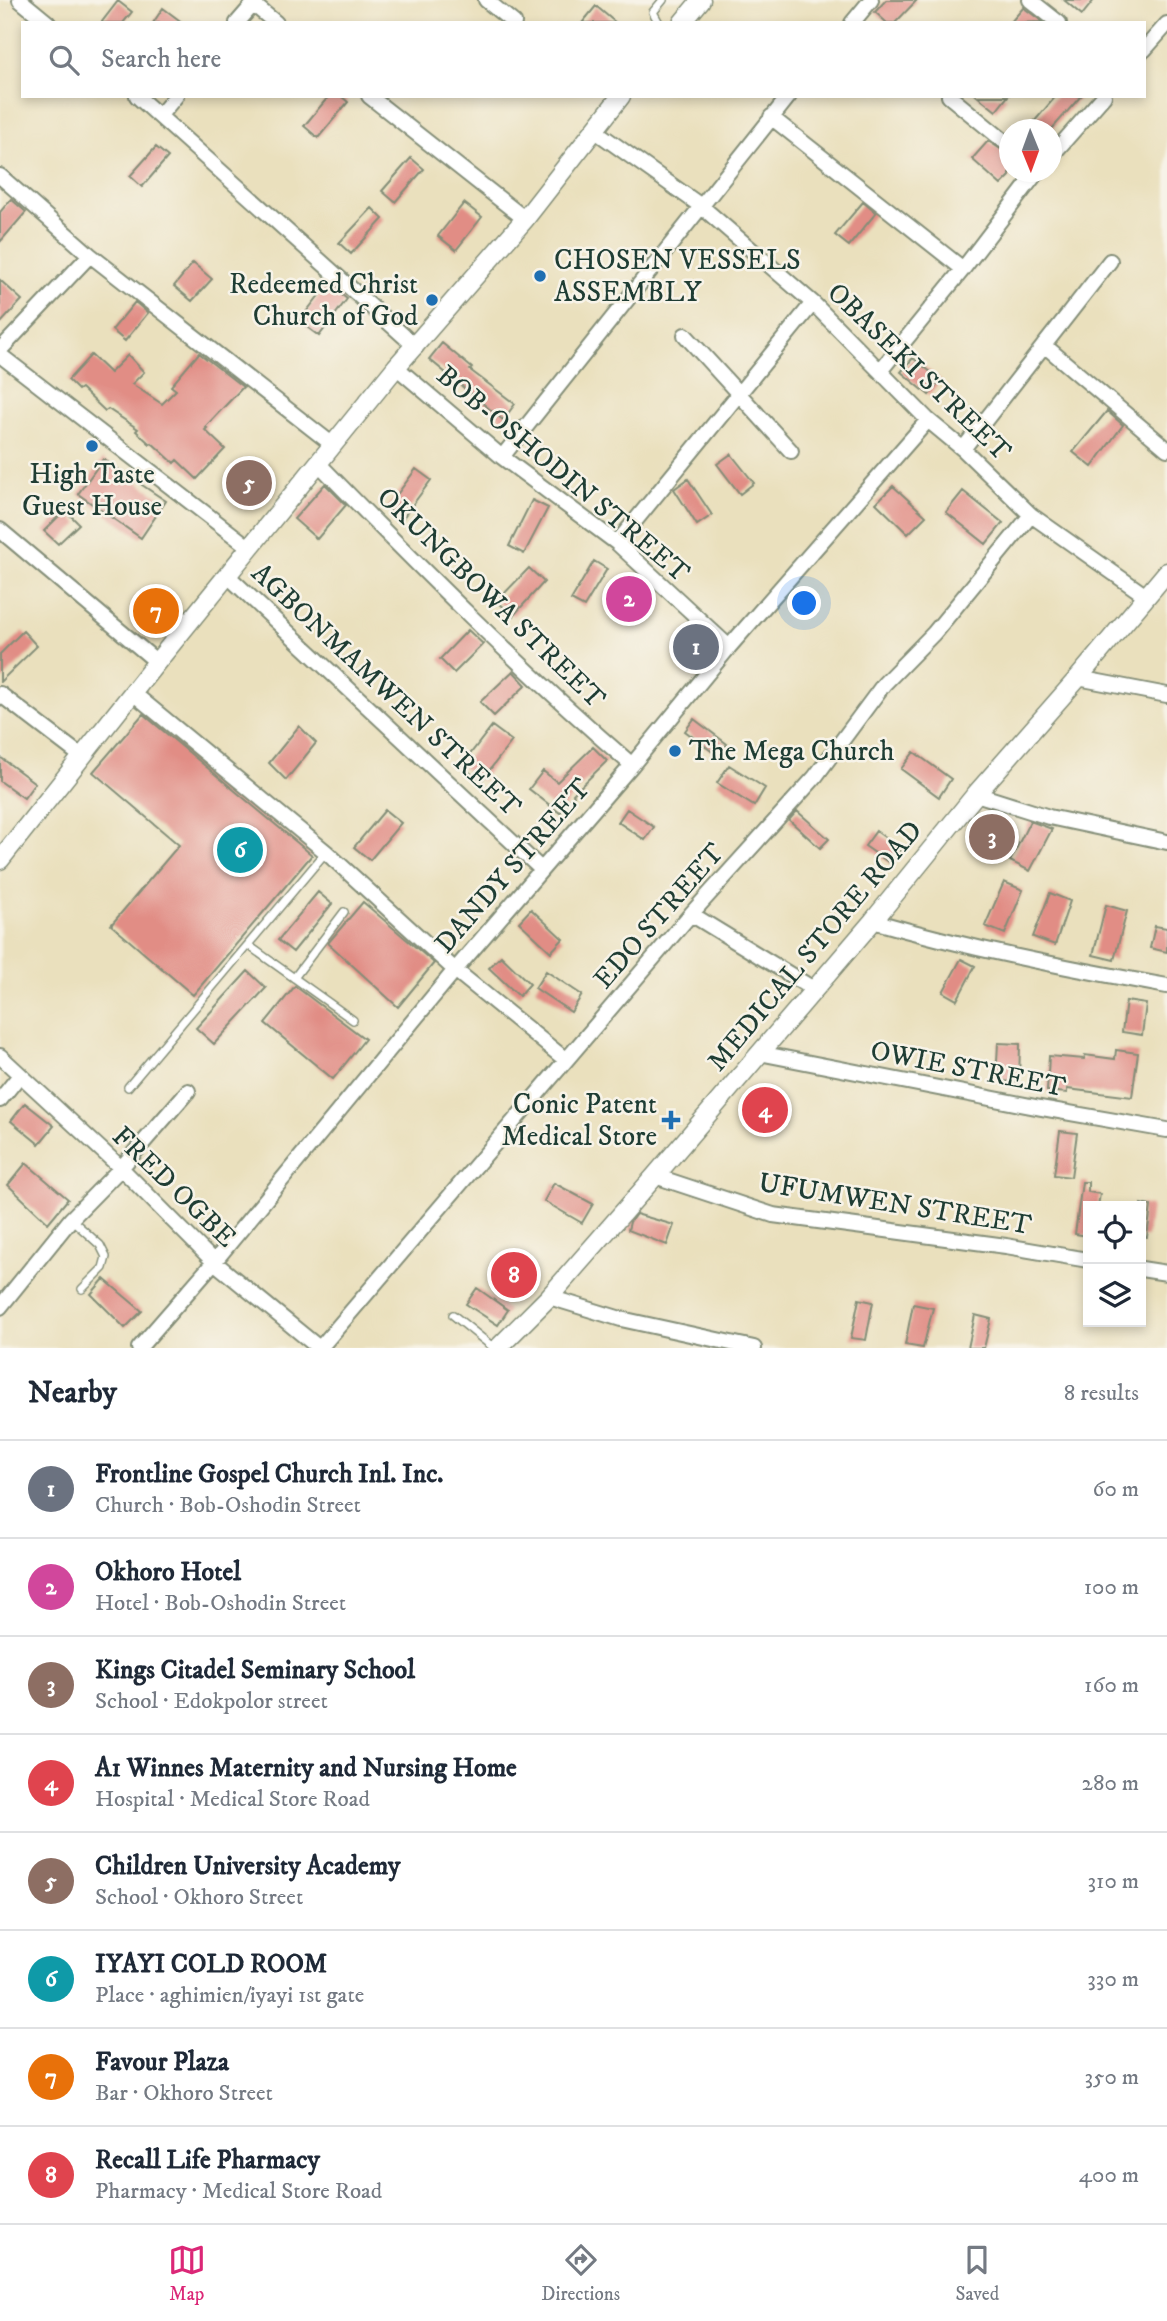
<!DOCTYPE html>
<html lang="en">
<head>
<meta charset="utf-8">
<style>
	body { margin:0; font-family:"IM FELL DW Pica",serif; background:#f6f6f7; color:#1f2937 }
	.controls { position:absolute; right:21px; bottom:21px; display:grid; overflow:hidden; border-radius:0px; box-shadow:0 4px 10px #0003 }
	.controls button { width:63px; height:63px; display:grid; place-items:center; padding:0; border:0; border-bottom:2px solid #e0e1e3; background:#fff; color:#1f2937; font:35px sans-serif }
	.compass { position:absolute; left:999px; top:119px; width:63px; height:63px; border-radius:50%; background:#fff; box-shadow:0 4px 10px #0003; rotate:179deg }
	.you { position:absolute; left:805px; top:604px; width:24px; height:24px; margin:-18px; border:5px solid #fff; border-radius:50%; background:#1a73e8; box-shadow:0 0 0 10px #1a73e833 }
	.badge { display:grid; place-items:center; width:46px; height:46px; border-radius:50%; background:#db2777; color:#fff; font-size:23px; font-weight:700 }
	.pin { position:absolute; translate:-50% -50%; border:4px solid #fff; box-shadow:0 2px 7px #0006 }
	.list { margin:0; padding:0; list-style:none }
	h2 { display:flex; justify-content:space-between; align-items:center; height:91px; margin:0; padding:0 28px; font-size:30px }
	h2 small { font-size:23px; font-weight:400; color:#747a83 }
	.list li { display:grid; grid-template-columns:46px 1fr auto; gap:21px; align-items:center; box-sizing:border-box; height:98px; padding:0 28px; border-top:2px solid #e0e1e3 }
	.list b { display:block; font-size:26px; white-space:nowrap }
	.list p { margin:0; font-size:23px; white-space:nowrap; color:#747a83 }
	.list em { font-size:23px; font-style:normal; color:#747a83 }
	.icon { flex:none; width:38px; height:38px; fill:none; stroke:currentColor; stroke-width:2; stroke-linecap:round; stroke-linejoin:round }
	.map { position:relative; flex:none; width:1167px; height:1348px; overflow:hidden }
	.search { position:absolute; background:#fff; box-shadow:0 4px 10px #0003; left:21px; right:21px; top:21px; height:77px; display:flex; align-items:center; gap:18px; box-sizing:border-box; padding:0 24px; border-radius:0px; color:#747a83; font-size:26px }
	.sheet { height:875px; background:#fff }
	nav { display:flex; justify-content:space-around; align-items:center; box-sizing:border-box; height:98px; border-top:2px solid #e0e1e3; background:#fff; font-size:19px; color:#747a83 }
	nav a { display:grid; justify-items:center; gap:4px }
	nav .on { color:#db2777 }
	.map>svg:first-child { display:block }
</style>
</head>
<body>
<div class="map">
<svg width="1167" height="1348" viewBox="0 0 1167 1348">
	<rect width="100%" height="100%" fill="#f7f3e8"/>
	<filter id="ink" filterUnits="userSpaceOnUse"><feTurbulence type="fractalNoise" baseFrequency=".0143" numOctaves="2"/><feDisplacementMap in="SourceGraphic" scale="14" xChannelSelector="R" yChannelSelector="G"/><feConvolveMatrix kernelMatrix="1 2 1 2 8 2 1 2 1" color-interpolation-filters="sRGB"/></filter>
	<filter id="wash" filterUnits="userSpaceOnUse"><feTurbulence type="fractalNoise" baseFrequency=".00686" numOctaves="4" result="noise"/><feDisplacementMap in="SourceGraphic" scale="28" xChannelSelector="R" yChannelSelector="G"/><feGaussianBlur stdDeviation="1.57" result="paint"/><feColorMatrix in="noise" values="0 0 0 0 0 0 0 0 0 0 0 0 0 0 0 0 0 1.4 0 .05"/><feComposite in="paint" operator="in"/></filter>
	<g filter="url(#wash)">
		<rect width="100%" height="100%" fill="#eae0bd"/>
		<g id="blocks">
			<path fill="#e18d85" d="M886,0H917L895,23H887L875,12Z
				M1064,0H1094L1082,15Z
				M118,1L132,12L123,23H101Z
				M596,6L616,23H582Z
				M1024,7V8L1043,22L1010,23Z
				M163,8L183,23H153Z
				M329,96H341L348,102L318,138L304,126Z
				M977,96H1008L996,111Z
				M1056,96H1081L1051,130H1027Z
				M988,141L1010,155V176L1001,185L972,159Z
				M156,147L168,157L142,187L130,176Z
				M411,158L424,169L395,202L382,191Z
				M11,199L26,212L0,242V212Z
				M863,202L876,213L849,246L835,235Z
				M464,203L482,217L456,250L438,236Z
				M372,208L383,219L351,254L339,243Z
				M193,263L212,279L192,301L174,286Z
				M0,280L22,300L0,324Z
				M328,284L347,299L319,336L299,321Z
				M135,302L148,313L125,341L112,330Z
				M442,343L472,368L470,370L515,404L503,420L429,359Z
				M199,353L243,387L205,427L207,428L205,430L225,449L197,479L177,460L174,463L152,443L150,444L136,431L138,429L108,409L105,411L81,388L78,390L68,380L91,355L110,373L128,355L144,372L132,384L162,404L176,390L171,386Z
				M913,358L941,380L929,395L901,372Z
				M1107,411L1123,425L1092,467L1073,452Z
				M731,454L754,483L740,494L717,464Z
				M103,459L166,501L141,538L78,494Z
				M416,469L431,480L402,519L387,508Z
				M688,479L712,515L697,525L674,489Z
				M325,484L346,505L317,539L294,519Z
				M893,486L926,516L908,534L876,503Z
				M963,491L1003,523L986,544L946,512Z
				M532,500L548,508L524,554L509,546Z
				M65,510L79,524L58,544L44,531Z
				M594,561L607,569L584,607L571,600Z
				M529,568L544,582L513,616L497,601Z
				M468,630L483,644L454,673L440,659Z
				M23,631L37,646L0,682V654Z
				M513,671L526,685L494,716L480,702Z
				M143,714L312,855L193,995L111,925L179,845L93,772Z
				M694,719L727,744L718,756L685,731Z
				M299,726L316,743L286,780L269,763Z
				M492,726L512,741L481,781L461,766Z
				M593,747L607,761L573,794L574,795L560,813L529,789L543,771L557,782Z
				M914,752L951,779L939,797L901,769Z
				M0,757L35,783L24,798L0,781Z
				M729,765L765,788L754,806L717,783Z
				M627,809L654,827L645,840L618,822Z
				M385,810L401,823L370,860L354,847Z
				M797,811L829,839L820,848L789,820Z
				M1030,821L1052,829L1030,871L1010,861Z
				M876,831L901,849L891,864L865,846Z
				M1004,882L1023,890L1005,934L985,926Z
				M318,892L332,904L293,952L278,940Z
				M1050,893L1070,901L1055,945L1033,937Z
				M363,902L434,963L398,1007L328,943Z
				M1106,905L1127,911L1114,960L1093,955Z
				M531,909L563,939L551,952L519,922Z
				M1155,926L1167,928V952L1150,948Z
				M501,956L530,984L519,996L489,968Z
				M961,959L975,966L957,1000L943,992Z
				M248,971L266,988L214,1044L196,1028Z
				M546,971L582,995L571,1012L535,988Z
				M295,986L365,1039L333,1079L265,1023Z
				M1126,1001L1146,1004L1142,1035L1122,1032Z
				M998,1043L1020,1044L1019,1082L996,1081Z
				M1116,1050L1138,1053L1132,1097L1067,1089V1093L1047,1091L1049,1056L1084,1059L1085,1055L1115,1059Z
				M25,1103L54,1126L39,1144L11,1121Z
				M1060,1131L1077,1133L1071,1177L1054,1175Z
				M26,1163L68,1199L48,1223L8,1185Z
				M1082,1182H1088V1192L1100,1194L1098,1206H1088V1236L1075,1234Z
				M554,1183L593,1204L582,1223L544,1201Z
				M1141,1204L1151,1206L1147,1237H1141Z
				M636,1214L674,1225L667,1245L628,1230L630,1222Z
				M104,1279L142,1311L125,1328L91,1294Z
				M477,1288L508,1310L498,1325L466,1304Z
				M859,1299L873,1302L866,1340L851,1338Z
				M913,1304L933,1308L923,1348L905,1345Z
				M975,1315L991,1319L984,1348H968Z"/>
		</g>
	</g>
	<g filter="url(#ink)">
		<use href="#blocks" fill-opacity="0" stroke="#848e78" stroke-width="2"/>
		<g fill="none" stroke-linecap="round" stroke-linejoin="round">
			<g stroke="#848e78" stroke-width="10">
				<path id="service" d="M659,23L653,12L663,0
					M248,945L353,1020
					M294,978L344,912
					M128,1087L326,852
					M71,1219L100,1245L106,1257L103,1268L82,1289
					M453,1315L494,1348"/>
			</g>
			<g stroke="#848e78" stroke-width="18">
				<path id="minor" d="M20,0L48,23
					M486,0L514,23
					M1030,0L1059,23
					M253,4L276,23
					M237,23L257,0
					M852,23L871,0
					M1144,50L1167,24
					M137,96L416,347
					M369,96L525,219
					M949,96L1010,146
					M160,115L176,96
					M771,117L963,269
					M594,130L701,206L813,303L928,420L963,449L1031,515L1146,596
					M1052,155L1104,96
					M0,176L90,255L333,445
					M685,335L791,451
					M1044,345L1167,449
					M0,350L90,255
					M0,355L250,548
					M396,367L502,457L617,543L729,647
					M880,371L963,269L1037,172
					M963,449L1110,261
					M502,457L789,96
					M319,464C420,568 522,670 632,765
					M0,530L157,662
					M617,543L813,303
					M228,576L541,869
					M1078,678L1167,695
					M133,693L326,852L455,970L566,1060
					M0,694L81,756
					M976,794L1049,817L1167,842
					M691,914L815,990
					M873,921C970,949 1068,968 1167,986
					M759,1053L1041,1108L1167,1130
					M0,1056L121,1168L214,1262L319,1348
					M0,1100L20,1075
					M655,1176L773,1215L1006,1246L1088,1260
					M1141,1269L1167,1273
					M549,1297L621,1319L754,1348
					M0,1307L71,1219L121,1168L188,1091
					M139,1348L214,1262L455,970L632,765L729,647L928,420
					M320,1348L691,914L815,777L884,684L934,633L1031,515"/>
			</g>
			<g stroke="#848e78" stroke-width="21">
				<path id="tertiary" d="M682,23L701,0
					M0,860L157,662L396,367L525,219L621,96
					M498,1348L549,1297L655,1176L873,921L976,794L1078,678L1167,572"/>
			</g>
			<use href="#service" stroke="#fff" stroke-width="7"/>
			<use href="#minor" stroke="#fff" stroke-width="14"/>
			<use href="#tertiary" stroke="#fff" stroke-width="18"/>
		</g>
	</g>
	<g fill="#1f6fb2" stroke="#f7f3e8" stroke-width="2.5">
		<circle cx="540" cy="276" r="7"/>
		<circle cx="432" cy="300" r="7"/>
		<circle cx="92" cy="446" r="7"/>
		<circle cx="675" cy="751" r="7"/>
		<path d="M667.5 1109.5h7v7h7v7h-7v7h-7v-7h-7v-7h7z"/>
	</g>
	<g text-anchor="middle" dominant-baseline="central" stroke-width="5" stroke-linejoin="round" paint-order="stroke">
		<g font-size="28" fill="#1f3d34" stroke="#f7f3e8" text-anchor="start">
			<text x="554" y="260">CHOSEN VESSELS<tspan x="554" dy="32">ASSEMBLY</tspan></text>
			<text x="418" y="284" text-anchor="end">Redeemed Christ<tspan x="418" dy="32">Church of God</tspan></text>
			<text x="92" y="474" text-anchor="middle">High Taste<tspan x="92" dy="32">Guest House</tspan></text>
			<text x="689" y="751">The Mega Church</text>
			<text x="657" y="1104" text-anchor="end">Conic Patent<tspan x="657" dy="32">Medical Store</tspan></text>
		</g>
		<g font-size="28" fill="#1f3d34" stroke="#f7f3e8">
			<text transform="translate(919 372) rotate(44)">OBASEKI STREET</text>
			<text transform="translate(563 474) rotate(40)">BOB-OSHODIN STREET</text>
			<text transform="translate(491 598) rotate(44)">OKUNGBOWA STREET</text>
			<text transform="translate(386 690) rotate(43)">AGBONMAMWEN STREET</text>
			<text transform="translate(513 866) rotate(-49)">DANDY STREET</text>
			<text transform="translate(659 916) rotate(-49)">EDO STREET</text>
			<text transform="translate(815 946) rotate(-50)">MEDICAL STORE ROAD</text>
			<text transform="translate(968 1069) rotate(11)">OWIE STREET</text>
			<text transform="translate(174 1187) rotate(44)">FRED OGBE</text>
			<text transform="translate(895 1204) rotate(9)">UFUMWEN STREET</text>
		</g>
	</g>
</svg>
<div class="controls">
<button><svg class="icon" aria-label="locate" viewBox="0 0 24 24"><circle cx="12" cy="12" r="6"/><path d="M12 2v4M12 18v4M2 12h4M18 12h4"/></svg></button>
<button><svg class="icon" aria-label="layers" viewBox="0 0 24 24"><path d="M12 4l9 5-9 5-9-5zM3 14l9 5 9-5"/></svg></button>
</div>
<svg class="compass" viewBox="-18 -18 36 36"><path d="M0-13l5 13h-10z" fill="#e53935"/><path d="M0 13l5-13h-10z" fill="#747a83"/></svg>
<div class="you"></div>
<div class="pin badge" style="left:696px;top:647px;background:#6b7280">1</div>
<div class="pin badge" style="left:629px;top:599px;background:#d1479c">2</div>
<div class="pin badge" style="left:992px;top:837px;background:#8d6e63">3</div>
<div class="pin badge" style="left:765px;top:1110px;background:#e0444e">4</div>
<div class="pin badge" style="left:249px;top:483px;background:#8d6e63">5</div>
<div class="pin badge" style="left:240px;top:850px;background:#0f9aa8">6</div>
<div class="pin badge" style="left:156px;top:611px;background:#e8710a">7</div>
<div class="pin badge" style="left:514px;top:1275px;background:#e0444e">8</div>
<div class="search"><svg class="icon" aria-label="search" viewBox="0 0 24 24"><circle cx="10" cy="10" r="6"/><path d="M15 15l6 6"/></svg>Search here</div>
</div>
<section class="sheet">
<h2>Nearby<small>8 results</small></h2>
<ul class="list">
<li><span class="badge" style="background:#6b7280">1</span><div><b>Frontline Gospel Church Inl. Inc.</b><p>Church · Bob-Oshodin Street</p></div><em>60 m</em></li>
<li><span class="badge" style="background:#d1479c">2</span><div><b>Okhoro Hotel</b><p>Hotel · Bob-Oshodin Street</p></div><em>100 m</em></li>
<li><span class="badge" style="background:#8d6e63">3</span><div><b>Kings Citadel Seminary School</b><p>School · Edokpolor street</p></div><em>160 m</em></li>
<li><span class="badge" style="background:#e0444e">4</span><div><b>A1 Winnes Maternity and Nursing Home</b><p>Hospital · Medical Store Road</p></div><em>280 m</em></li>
<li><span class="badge" style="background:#8d6e63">5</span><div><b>Children University Academy</b><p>School · Okhoro Street</p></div><em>310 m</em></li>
<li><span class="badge" style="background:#0f9aa8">6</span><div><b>IYAYI COLD ROOM</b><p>Place · aghimien/iyayi 1st gate</p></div><em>330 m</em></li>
<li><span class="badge" style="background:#e8710a">7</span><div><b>Favour Plaza</b><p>Bar · Okhoro Street</p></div><em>350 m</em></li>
<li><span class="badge" style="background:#e0444e">8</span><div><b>Recall Life Pharmacy</b><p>Pharmacy · Medical Store Road</p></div><em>400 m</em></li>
</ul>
</section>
<nav>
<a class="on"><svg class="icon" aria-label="map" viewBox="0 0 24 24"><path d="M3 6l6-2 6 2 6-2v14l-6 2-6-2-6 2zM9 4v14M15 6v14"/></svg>Map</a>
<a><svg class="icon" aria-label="directions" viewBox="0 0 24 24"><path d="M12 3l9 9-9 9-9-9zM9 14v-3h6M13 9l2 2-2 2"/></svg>Directions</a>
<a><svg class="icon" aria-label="saved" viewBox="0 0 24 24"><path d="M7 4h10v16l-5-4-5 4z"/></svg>Saved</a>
</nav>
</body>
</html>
